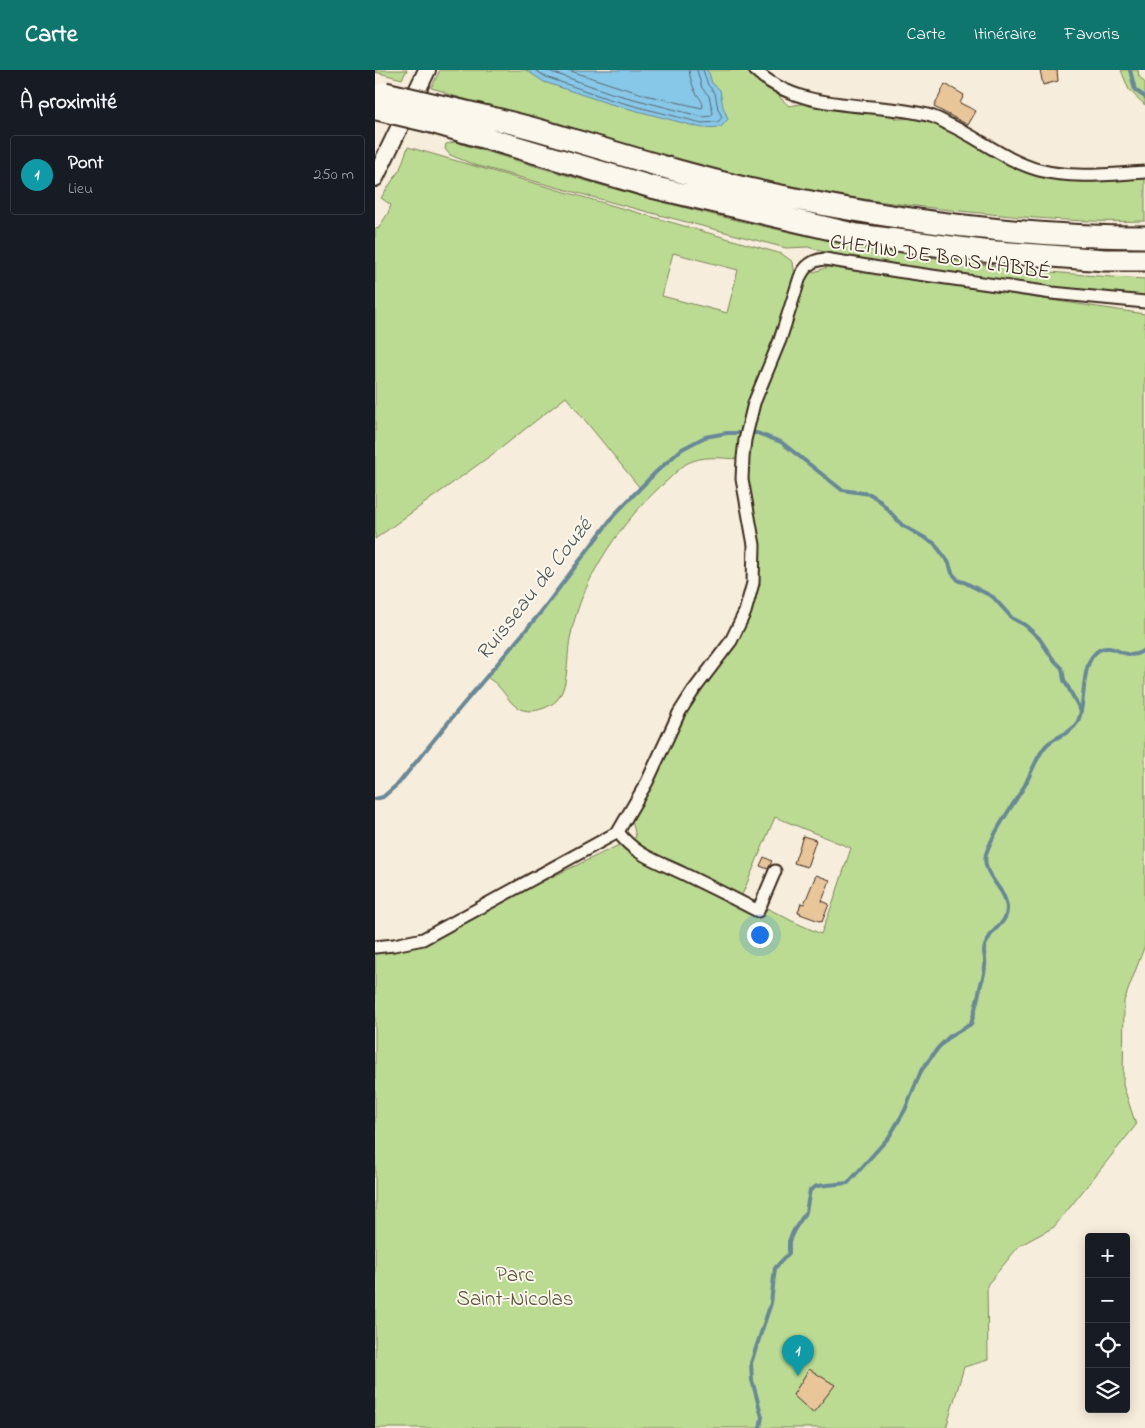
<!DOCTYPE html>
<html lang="fr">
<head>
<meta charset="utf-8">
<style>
	body { margin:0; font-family:"Indie Flower",sans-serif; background:#20242c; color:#f1f3f6 }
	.controls { position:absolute; right:15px; bottom:15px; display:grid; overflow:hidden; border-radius:5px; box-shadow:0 2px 12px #0003 }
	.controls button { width:45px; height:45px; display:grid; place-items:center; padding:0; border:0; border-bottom:1px solid #363941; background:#171b24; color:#f1f3f6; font:25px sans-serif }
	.you { position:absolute; left:384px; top:864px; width:18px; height:18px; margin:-12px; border:4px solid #fff; border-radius:50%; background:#1a73e8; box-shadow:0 0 0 8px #1a73e833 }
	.badge { display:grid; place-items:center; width:32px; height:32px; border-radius:50%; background:#0f766e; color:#fff; font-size:16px; font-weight:700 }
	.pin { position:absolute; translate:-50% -41px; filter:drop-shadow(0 1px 2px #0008) }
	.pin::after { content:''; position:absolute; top:26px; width:18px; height:15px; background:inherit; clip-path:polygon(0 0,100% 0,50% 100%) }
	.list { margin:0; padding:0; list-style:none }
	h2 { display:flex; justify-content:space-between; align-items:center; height:65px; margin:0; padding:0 20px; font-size:21px }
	h2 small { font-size:16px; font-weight:400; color:#9ea1a6 }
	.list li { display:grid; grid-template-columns:32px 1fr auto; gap:15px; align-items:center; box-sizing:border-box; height:80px; margin:0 10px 10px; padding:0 10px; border:1px solid #363941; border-radius:5px }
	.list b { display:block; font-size:19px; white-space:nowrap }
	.list p { margin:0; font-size:16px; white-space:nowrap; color:#9ea1a6 }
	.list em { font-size:16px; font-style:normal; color:#9ea1a6 }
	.icon { flex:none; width:28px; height:28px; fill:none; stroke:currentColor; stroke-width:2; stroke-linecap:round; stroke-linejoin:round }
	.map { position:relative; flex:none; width:770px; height:1358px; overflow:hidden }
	header { display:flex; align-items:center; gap:30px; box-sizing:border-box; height:70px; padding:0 25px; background:#0f766e; color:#fff }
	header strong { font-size:24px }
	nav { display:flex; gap:28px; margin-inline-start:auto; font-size:18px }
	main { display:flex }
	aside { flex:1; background:#171b24 }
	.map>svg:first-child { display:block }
</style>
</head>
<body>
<header>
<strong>Carte</strong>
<nav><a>Carte</a><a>Itinéraire</a><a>Favoris</a></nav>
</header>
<main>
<aside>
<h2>À proximité<small></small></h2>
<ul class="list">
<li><span class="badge" style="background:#0f9aa8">1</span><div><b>Pont</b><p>Lieu</p></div><em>250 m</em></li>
</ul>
</aside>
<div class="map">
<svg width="770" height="1358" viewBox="0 0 770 1358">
	<rect width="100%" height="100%" fill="#f7eddc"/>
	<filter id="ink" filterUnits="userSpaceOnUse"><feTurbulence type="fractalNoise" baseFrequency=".02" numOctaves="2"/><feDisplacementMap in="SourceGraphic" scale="10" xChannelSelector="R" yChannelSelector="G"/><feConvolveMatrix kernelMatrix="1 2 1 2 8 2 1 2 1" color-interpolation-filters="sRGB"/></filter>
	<g filter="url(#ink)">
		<path fill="#bbdb93" stroke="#7b8258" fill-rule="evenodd" d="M0,0H32L27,9L0,2Z
			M65,0H374C383,9 392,16 402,24C406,28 409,32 414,36L431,33L509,43L523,49L542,48L553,50L581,62L639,95L664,107L698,109H770V151C711,153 654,148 595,142C513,134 432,122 352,103L72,24L67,21L56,18Z
			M746,0H763L764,6L770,13V35L754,20Z
			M80,72C159,96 239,120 319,140C467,177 618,201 770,209V228L697,221L580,205L462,186L433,177L411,178L254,137L100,95L75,85L70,79L71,74Z
			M33,77L407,184L418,192L420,206L371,344L363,389C345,388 327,385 311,394C305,398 299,404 294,409C249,447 208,506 196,564C191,583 195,615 182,630C175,637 164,641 154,641C137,640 134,627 123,616C120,612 115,610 112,607L166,542L239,445L265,418L191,327L126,378L0,469V158L3,159L13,143L16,135L6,128L25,99ZM298,183L363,200L352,243L287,226Z
			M453,197L770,244V875L749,931L748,1015L761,1055L679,1157L644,1176L612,1215L613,1290L589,1297L571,1358H0V881L25,879L64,867L120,834L261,767L257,750L277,712L312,638L383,515L372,413V389L377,358L431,205ZM400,747L476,778L459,830L446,864L417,851L367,825Z"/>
		<path fill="#87c7e8" stroke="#698897" d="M151,0H331L334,3L337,13L345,20L348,37L353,49L346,57L327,58L232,33L169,12Z"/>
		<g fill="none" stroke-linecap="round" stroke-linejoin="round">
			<path stroke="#59696f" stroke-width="1" d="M160,0L171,7L234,29L271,39L327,53L343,52L347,47L343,39L340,23L333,15L328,0
				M171,0L236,23L328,47L336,46L338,43L334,26L327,18L322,0
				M193,0L238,15L274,26L327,38L328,36C327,29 323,27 320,21C317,15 315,7 314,0"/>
			<path stroke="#698897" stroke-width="4" d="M755,0L760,20L770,27
				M376,363H382L406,372L467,420L495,424L504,430L527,455L559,473L574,493L577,503L584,511L589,512L618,527L637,548L650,555L664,568L678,589L687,598L689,610L706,641
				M0,729L8,727L24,713L80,644L166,542L239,445L281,402L307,379L330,367L352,363H366
				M385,1358L387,1347L377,1310L376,1293L396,1233L400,1198L414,1183V1171L419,1160L431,1142L435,1120L442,1116L473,1113L514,1067L530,1040L546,1001L563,978L574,967L596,954C600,941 603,927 606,914C608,908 610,902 610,896C611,891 609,885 609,881C609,877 611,873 613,870C617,858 632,854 632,839C632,817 603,804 612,781C621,757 637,737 650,715C656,703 661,689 669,678C678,665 696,666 703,651C712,632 704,592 724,580C740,571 752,595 770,579"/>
		</g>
		<path fill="#e9c59a" stroke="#3b2a1e" d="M665,0H682L683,11L668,15Z
			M570,14L589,25L585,33L601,41L593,55L559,37Z
			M428,766L441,770L432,797L419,793Z
			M389,787L397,791L393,799L385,796Z
			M441,805L455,810L447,831L454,834L447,852L425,844L426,843L423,842L426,833L429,834Z
			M434,1299L460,1315L438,1343L418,1325Z"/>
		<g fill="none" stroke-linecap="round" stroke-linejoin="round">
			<g stroke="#3b2a1e" stroke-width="15">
				<path id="street" d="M380,0C427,45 498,30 556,46C562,48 568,51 573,54C604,68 631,91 664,100C698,109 736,104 770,102
					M243,762C260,785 282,791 307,803C332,815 358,828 383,841L400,801
					M0,877L19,875L48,869L243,762L272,712L304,643L318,621L356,571L370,542L378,513L379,475L367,409L368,388L370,370L379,333L405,270L425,207C430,196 437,190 450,189L522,201L677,223L770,232"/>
			</g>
			<g stroke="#3b2a1e" stroke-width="20">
				<path id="secondary" d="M0,108L52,0"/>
			</g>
			<g stroke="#3b2a1e" stroke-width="25">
				<path id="highway" d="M61,35C99,44 137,52 174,63C248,85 321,108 396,124C519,150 645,167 770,167
					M53,51L277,117L482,165L608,181L730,190H770"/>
			</g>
			<use href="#street" stroke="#fbf7ec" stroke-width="11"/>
			<use href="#secondary" stroke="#fbf7ec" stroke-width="16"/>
			<use href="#highway" stroke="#fbf7ec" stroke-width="21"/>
			<g stroke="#3b2a1e" stroke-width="25" stroke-linecap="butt">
				<path id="highway-bridge" d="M10,23L61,35
					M2,39L53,51"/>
			</g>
			<use href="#highway-bridge" stroke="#fbf7ec" stroke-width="21"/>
		</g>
	</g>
	<g text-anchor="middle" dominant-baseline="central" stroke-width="4" stroke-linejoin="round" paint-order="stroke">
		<g font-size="21" fill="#3b2a1e" stroke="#fbf7ec">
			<text transform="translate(565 188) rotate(8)">CHEMIN DE BOIS L'ABBÉ</text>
		</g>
		<g font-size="21" fill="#5b563b" stroke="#fbf7ec">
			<text x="140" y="1206">Parc<tspan x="140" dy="24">Saint-Nicolas</tspan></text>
		</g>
		<g font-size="22" font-style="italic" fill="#52595b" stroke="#fbf7ec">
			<text transform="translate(160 520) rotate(-52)">Ruisseau de Couzé</text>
		</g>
	</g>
</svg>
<div class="controls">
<button>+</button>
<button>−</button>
<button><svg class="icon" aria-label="locate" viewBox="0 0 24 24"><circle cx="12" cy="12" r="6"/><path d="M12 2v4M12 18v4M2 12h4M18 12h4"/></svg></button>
<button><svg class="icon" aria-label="layers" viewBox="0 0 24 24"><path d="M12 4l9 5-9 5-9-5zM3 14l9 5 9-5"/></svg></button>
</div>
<div class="you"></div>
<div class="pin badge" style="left:423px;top:1306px;background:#0f9aa8">1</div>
</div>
</main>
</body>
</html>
